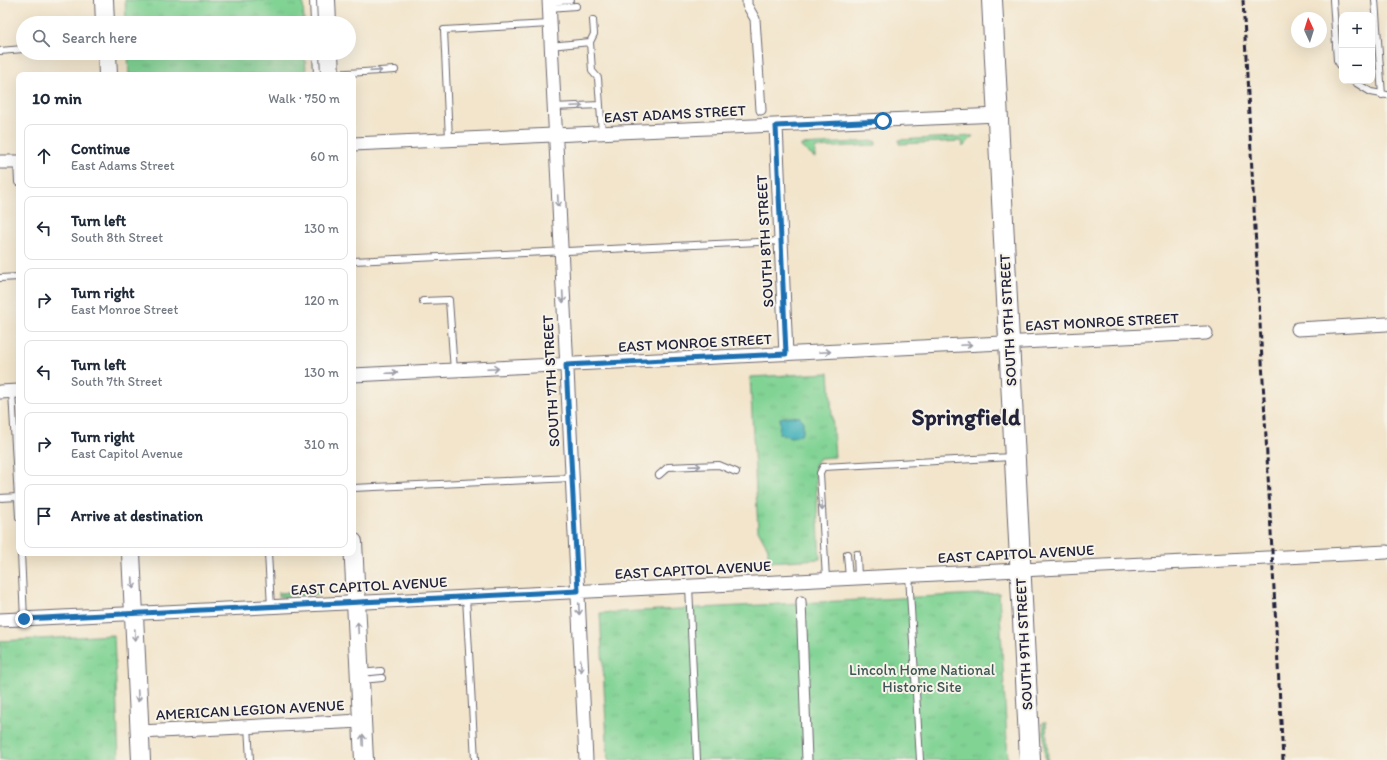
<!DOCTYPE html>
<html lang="en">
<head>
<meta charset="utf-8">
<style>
	body { margin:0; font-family:Itim,sans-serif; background:#f2f2f3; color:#1f2937 }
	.controls { position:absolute; right:12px; top:12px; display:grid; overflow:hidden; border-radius:8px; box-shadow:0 4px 16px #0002 }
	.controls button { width:36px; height:36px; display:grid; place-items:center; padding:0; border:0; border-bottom:1px solid #e0e1e3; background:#fff; color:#1f2937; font:20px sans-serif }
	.compass { position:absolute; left:1291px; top:12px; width:36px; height:36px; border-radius:50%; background:#fff; box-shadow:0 4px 16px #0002; rotate:356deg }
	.stop { position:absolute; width:12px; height:12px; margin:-9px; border:3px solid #1f6fb2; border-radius:50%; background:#fff }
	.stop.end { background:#1f6fb2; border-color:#fff; box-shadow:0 1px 4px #0008 }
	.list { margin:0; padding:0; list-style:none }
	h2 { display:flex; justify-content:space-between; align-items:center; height:52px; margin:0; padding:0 16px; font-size:17px }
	h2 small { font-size:13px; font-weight:400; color:#747a83 }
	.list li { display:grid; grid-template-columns:26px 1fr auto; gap:12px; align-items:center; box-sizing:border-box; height:64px; margin:0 8px 8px; padding:0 8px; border:1px solid #e0e1e3; border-radius:8px }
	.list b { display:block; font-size:15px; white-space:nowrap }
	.list p { margin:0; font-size:13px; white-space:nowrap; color:#747a83 }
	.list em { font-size:13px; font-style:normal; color:#747a83 }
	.icon { flex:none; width:22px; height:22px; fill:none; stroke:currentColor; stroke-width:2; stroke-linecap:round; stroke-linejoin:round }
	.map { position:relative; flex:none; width:1387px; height:760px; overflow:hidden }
	.search { position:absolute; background:#fff; box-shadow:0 4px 16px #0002; left:16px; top:16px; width:340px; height:44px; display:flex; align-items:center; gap:10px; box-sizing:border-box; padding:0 14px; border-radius:22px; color:#747a83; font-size:15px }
	.panel { position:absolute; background:#fff; box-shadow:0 4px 16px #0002; left:16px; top:72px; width:340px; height:484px; border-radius:8px }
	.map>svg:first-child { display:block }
</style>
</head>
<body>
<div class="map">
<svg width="1387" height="760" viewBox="0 0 1387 760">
	<defs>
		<pattern id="grass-tufts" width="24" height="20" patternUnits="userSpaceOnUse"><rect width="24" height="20" fill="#81d394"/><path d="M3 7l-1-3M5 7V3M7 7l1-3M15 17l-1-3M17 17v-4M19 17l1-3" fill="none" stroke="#6fb580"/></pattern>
		<pattern id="garden-dots" width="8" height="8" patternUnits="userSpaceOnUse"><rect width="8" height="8" fill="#81d394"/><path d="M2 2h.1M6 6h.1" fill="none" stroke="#6fb580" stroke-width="1.8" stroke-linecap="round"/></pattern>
	</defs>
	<rect width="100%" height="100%" fill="#f7f3e8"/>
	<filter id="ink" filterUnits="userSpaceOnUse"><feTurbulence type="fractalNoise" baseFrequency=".025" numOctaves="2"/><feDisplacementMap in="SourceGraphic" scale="8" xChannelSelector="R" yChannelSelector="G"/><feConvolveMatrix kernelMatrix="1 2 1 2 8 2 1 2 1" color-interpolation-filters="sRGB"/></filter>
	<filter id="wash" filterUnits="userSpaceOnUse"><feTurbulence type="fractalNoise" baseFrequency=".012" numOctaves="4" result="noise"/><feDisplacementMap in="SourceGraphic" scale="16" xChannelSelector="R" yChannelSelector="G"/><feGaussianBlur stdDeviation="0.9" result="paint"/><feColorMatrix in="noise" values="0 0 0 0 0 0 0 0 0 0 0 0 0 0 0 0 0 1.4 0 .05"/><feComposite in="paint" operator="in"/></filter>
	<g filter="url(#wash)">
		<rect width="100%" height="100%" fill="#f2e5cc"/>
		<path fill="url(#grass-tufts)" stroke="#527a68" d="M125,0H303L304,23H126Z
			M128,53H305L306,75H129Z
			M973,136L963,147L962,141L899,144V140Z
			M876,141V145L815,148V158L801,147V145Z
			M829,373L835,457L820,458L815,465L820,559L768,562V548L758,530L750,377Z
			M999,593L1008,760H608L600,613Z
			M114,635L119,760H0V641Z
			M1043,722H1046L1048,760H1045Z"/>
		<path fill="url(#garden-dots)" stroke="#527a68" d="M318,591V595L278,597V593Z"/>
		<path fill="#3daeb7" stroke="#306879" d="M790,416L800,417L803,420V432L801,435L791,437L779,434L780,418Z"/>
	</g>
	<g filter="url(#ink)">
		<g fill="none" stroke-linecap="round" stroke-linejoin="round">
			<g stroke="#6b666e" stroke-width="8">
				<path id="service" d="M313,0L314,23
					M1333,0L1337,60L1342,68
					M1375,0L1382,95
					M549,2L570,0
					M549,8L576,6
					M593,20L594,34L590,42L592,71L598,78L602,133
					M550,46L590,42
					M0,51L23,49
					M316,53L317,75
					M332,74L395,70
					M1353,81L1371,92L1387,95
					M553,107L600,105
					M449,139L444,30L549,24
					M17,162L18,182
					M353,261L781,241
					M0,278L19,277
					M423,301L449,300L454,371
					M12,392L19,517
					M659,475L668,467L719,465L736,472
					M353,488L572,478
					M0,498L18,497
					M21,553L24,619
					M268,553L271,607
					M847,554L849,578
					M857,554L858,578
					M909,575L920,760
					M826,579L820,473L823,467L1012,457
					M689,586L697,760
					M466,597L475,760
					M361,673L381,671
					M362,680L382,678
					M248,726L250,760"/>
			</g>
			<g stroke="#6b666e" stroke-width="11">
				<path id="pedestrian" d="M747,0V5L755,19L761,110
					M801,601L807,760"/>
			</g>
			<g stroke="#6b666e" stroke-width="15">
				<path id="minor" d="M549,0L586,760
					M776,126L786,354
					M353,144L998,115
					M0,162H19
					M1298,329L1387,324
					M353,375L1206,333
					M0,392L19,391
					M0,620L1387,552
					M140,732L362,721"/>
			</g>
			<g stroke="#6b666e" stroke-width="20">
				<path id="secondary" d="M104,0L105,23
					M326,0L327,23
					M107,53L108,75
					M329,53L330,75
					M353,542L364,760
					M131,553L141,760"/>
			</g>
			<g stroke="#6b666e" stroke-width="22">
				<path id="primary" d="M992,0L1030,760"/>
			</g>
			<use href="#service" stroke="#fff" stroke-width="6"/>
			<use href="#pedestrian" stroke="#fff" stroke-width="9"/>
			<use href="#minor" stroke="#fff" stroke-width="13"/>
			<use href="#secondary" stroke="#fff" stroke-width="18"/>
			<use href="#primary" stroke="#fff" stroke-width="20"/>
			<path stroke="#22223b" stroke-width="3" stroke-dasharray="6 3" stroke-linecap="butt" d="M1243,0L1283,760"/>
		</g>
		<defs><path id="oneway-shaft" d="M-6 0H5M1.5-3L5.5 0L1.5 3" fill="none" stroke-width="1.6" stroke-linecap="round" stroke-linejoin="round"/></defs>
		<g stroke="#9c9ca7">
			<use href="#oneway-shaft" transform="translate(376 71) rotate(-4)"/>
			<use href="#oneway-shaft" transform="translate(577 106) rotate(-3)"/>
			<use href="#oneway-shaft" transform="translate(558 201) rotate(87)"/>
			<use href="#oneway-shaft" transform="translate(563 297) rotate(87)"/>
			<use href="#oneway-shaft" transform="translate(966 345) rotate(-3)"/>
			<use href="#oneway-shaft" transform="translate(825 352) rotate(-3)"/>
			<use href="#oneway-shaft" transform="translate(493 369) rotate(-3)"/>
			<use href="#oneway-shaft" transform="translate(392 373) rotate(-2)"/>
			<use href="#oneway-shaft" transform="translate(695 466) rotate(-2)"/>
			<use href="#oneway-shaft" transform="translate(822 505) rotate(87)"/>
			<use href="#oneway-shaft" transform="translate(133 583) rotate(87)"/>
			<use href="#oneway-shaft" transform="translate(579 609) rotate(87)"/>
			<use href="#oneway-shaft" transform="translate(358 628) rotate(-93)"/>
			<use href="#oneway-shaft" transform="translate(135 635) rotate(88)"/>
			<use href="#oneway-shaft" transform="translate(581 666) rotate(87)"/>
			<use href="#oneway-shaft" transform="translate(138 696) rotate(87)"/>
			<use href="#oneway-shaft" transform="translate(363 740) rotate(-92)"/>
		</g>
	</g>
	<g fill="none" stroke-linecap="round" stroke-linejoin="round" filter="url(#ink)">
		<path stroke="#1f6fb2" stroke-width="5" d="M24,619L578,591L566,365L786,354L776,126L883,121"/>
	</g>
	<g text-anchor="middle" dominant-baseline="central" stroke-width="4" stroke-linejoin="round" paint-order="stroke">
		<g font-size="15" fill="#22223b" stroke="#f7f3e8">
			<text transform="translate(675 114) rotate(-3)">EAST ADAMS STREET</text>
			<text transform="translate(765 241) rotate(-93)">SOUTH 8TH STREET</text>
			<text transform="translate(1008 320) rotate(-93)">SOUTH 9TH STREET</text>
			<text transform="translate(1102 322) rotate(-3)">EAST MONROE STREET</text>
			<text transform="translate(695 343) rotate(-3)">EAST MONROE STREET</text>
			<text transform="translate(551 381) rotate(-93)">SOUTH 7TH STREET</text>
			<text transform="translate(1016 554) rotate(-3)">EAST CAPITOL AVENUE</text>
			<text transform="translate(693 570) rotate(-3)">EAST CAPITOL AVENUE</text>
			<text transform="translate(369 586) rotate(-3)">EAST CAPITOL AVENUE</text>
			<text transform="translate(1024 644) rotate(-93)">SOUTH 9TH STREET</text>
			<text transform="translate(250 710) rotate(-3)">AMERICAN LEGION AVENUE</text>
		</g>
		<g font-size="15" fill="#3e5756" stroke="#f7f3e8">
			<text x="922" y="670">Lincoln Home National<tspan x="922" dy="17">Historic Site</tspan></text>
		</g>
		<g font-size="23" font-weight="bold" fill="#22223b" stroke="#f7f3e8">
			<text x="966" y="417">Springfield</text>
		</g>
	</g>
</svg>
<div class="controls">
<button>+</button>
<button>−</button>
</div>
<svg class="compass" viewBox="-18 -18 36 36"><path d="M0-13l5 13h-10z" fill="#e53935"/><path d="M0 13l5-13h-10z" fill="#747a83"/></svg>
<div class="stop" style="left:883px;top:121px"></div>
<div class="stop end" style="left:24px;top:619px"></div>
<div class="search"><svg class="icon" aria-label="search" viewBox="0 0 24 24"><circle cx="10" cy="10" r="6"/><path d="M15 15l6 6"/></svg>Search here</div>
<section class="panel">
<h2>10 min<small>Walk · 750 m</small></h2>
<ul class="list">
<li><svg class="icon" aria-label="ahead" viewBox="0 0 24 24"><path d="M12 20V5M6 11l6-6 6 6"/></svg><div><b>Continue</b><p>East Adams Street</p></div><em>60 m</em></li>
<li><svg class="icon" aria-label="left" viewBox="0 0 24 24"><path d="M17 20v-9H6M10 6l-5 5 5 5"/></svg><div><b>Turn left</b><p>South 8th Street</p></div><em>130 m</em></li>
<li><svg class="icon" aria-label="right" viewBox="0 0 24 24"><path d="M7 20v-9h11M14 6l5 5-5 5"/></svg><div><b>Turn right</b><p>East Monroe Street</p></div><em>120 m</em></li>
<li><svg class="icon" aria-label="left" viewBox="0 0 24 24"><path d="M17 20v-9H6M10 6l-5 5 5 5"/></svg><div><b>Turn left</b><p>South 7th Street</p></div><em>130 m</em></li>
<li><svg class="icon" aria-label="right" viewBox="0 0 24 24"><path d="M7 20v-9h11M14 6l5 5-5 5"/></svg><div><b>Turn right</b><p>East Capitol Avenue</p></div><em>310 m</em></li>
<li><svg class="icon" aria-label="arrive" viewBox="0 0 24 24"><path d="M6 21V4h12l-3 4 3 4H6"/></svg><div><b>Arrive at destination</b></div></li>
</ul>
</section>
</div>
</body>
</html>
